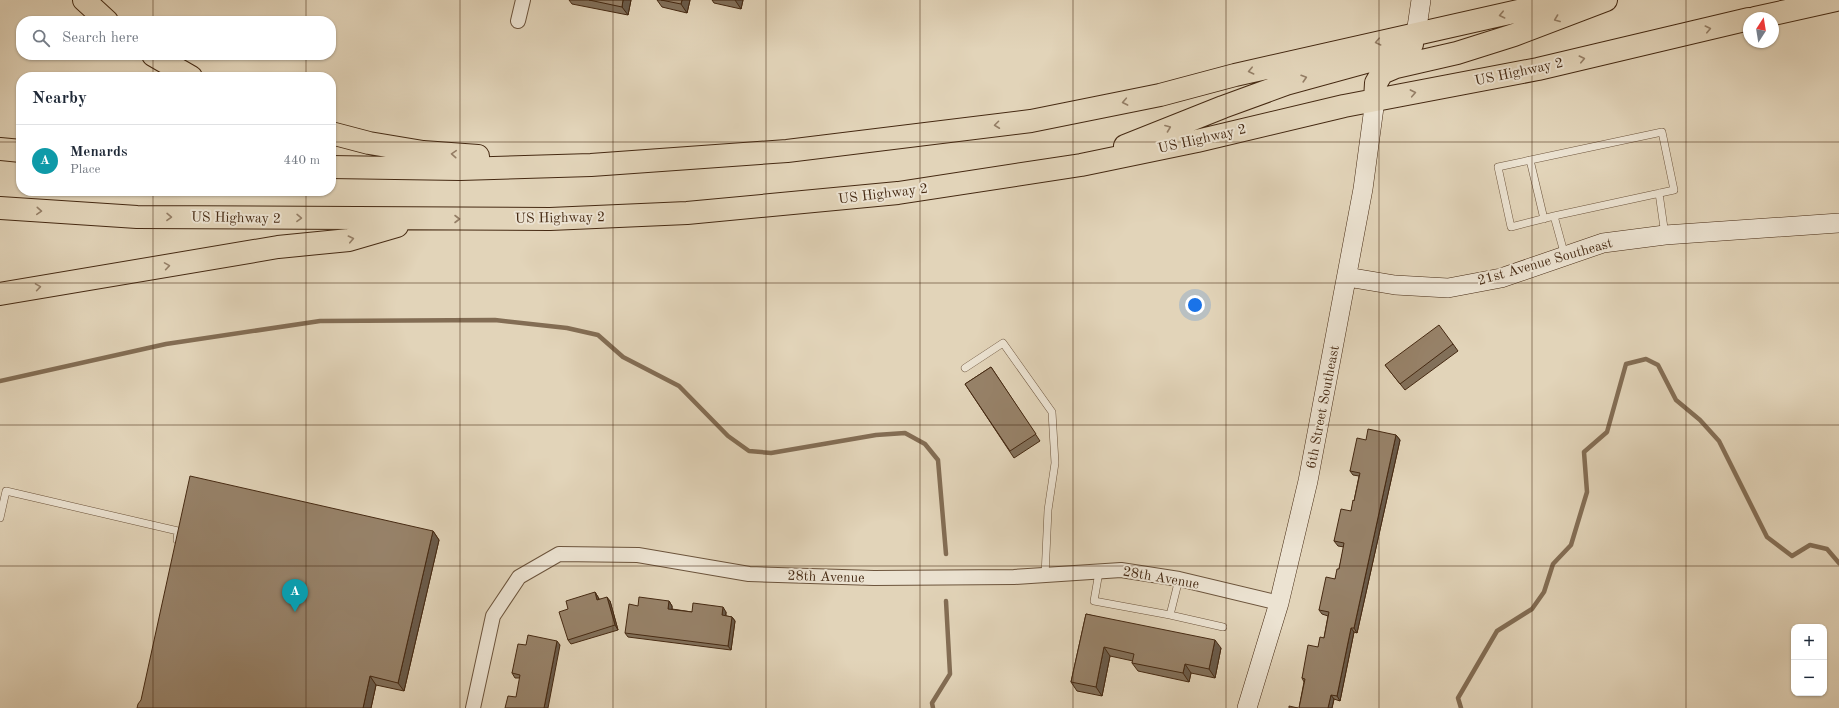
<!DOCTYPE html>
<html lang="en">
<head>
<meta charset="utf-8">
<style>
	body { margin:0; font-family:"Old Standard TT",serif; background:#f6f6f7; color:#1f2937 }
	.controls { position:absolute; right:12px; bottom:12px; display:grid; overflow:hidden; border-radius:8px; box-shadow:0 1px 3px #0004 }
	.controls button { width:36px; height:36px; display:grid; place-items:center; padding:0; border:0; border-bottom:1px solid #e0e1e3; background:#fff; color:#1f2937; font:20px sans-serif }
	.compass { position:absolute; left:1743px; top:12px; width:36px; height:36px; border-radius:50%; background:#fff; box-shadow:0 1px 3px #0004; rotate:12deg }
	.you { position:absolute; left:1195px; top:305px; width:14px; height:14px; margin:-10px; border:3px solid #fff; border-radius:50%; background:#1a73e8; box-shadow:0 0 0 6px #1a73e833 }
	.badge { display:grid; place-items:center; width:26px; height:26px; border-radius:50%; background:#0f766e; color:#fff; font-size:13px; font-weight:700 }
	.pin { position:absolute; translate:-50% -33px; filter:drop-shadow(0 1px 2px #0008) }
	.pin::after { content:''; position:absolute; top:21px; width:14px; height:12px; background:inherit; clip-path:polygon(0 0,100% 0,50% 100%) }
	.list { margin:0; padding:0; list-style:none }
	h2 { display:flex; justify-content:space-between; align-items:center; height:52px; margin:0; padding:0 16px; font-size:17px }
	h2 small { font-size:13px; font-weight:400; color:#747a83 }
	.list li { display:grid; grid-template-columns:26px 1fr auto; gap:12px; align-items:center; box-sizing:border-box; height:72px; padding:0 16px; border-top:1px solid #e0e1e3 }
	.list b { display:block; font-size:15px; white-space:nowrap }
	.list p { margin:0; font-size:13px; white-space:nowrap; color:#747a83 }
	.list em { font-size:13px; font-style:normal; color:#747a83 }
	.icon { flex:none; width:22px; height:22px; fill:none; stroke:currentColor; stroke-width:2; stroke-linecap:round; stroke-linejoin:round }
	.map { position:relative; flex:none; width:1839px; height:708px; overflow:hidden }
	.search { position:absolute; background:#fff; box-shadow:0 1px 3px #0004; left:16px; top:16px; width:320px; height:44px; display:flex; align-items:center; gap:10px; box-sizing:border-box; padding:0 14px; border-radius:16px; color:#747a83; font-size:15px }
	.panel { position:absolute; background:#fff; box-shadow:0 1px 3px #0004; left:16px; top:72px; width:320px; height:124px; border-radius:16px }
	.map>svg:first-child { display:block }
</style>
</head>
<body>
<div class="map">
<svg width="1839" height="708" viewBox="0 0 1839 708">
	<rect width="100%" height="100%" fill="#e2d4b9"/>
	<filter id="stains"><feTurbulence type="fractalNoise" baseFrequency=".005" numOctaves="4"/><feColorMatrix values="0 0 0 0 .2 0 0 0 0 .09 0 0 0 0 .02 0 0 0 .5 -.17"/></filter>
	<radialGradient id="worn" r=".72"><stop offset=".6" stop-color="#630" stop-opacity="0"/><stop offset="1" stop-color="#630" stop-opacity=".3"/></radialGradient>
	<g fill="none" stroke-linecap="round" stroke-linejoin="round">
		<path stroke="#836d54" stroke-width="4.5" d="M0,381L166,344L320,321L495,320L567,328L598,335L623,357L679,386L728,436L749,451L771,453L876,435L905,433L925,444L938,460L946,554
			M933,708L932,703L950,674L946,601
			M1461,708L1458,698L1497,631L1532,609L1544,592L1553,564L1571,545L1587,492L1584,452L1607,432L1626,364L1646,359L1658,365L1676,400L1700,420L1719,441L1767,537L1792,556L1810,545L1827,549L1839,563"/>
		<g stroke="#6c543c" stroke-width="8">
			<path id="lane" d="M1530,160L1544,219
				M1659,193L1665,235
				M1554,216L1511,227L1498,167L1662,132L1674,190L1554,216L1565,256
				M965,368L1003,343L1052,412L1055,463L1048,510L1045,576
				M0,518L6,491L178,531L177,540
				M1099,572L1094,601L1170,615
				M1179,579L1170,615L1223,627"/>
		</g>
		<g stroke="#6c543c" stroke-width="16">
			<path id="street" d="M518,21L523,0
				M473,708L493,616L519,577L559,554L638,555L749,574L874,578L1014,577L1121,570L1179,579L1279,603"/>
		</g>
		<g stroke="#452912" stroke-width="20">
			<path id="secondary" d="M1416,34L1421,0
				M1347,277L1395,285L1448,288L1501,278L1603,243L1665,235L1839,223
				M1247,708L1279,603L1308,481L1363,189L1375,100"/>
		</g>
		<g stroke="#452912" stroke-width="24">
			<path id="highway" d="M84,0L107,21
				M1755,18L1836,0
				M153,55L191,77
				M1375,100L1376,83L1382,73L1396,67L1457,53L1514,35L1606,0
				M331,133L369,143L423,152L478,156
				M1125,146L1223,107L1286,84L1399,53L1412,44
				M0,149L21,151
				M331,167L460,169L591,165L787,151L1031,121L1160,95L1235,75L1567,0
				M0,208L137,217L550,219L687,213L898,193L1081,165L1197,141L1344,106L1538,69L1749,19
				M0,294L278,247L349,240L397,226"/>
		</g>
		<use href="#lane" stroke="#ece3d2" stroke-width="7"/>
		<use href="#street" stroke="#ece3d2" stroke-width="14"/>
		<use href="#secondary" stroke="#ece3d2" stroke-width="19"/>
		<use href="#highway" stroke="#e2d4b9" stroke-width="22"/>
	</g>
	<path fill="#82705a" stroke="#452912" d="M569,0H631L628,15L572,4Z
		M657,0H690L687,13L662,7Z
		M712,0H743L741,9L714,3Z
		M1453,344L1458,351L1405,390L1385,365Z
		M991,367L1040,441L1014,458L965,384Z
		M1396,435L1400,440L1357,633L1354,632L1340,701L1334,699L1332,708H1299L1304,682L1302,678L1318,647L1324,638L1328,616L1322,614L1319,610L1335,579L1339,569L1344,547L1338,546L1334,541L1351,511L1354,501L1359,476L1353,475L1350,471L1366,440Z
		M433,531L439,540L404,691L376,685L371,708H137Z
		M595,592L598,597L599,599L610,601L618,630L571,644L568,640Z
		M669,601L672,606V609L692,612H726V616L732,617L735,621L731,650L628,637L625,633Z
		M1086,614L1221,648L1215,678L1191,673L1189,682L1138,671L1132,663L1133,661L1110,656L1102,696L1077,691L1071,682Z
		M526,645H560L519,678H515L512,673Z"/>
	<path fill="#6a5b4a" stroke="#452912" d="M623,0H631L628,15L622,7Z
		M682,0H690L687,13L681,4Z
		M735,0H743L741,9Z
		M1396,435L1400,440L1357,633L1354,628Z
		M433,531L439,540L404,691L398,683Z
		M595,592L598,597L600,604L597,600Z
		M607,597L610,601L618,630L615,625Z
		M669,601L672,606V613L668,609Z
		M723,607L726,612L725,620L722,615Z
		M732,617L735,621L731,650L728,646Z
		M1351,628L1354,632L1340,701L1337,696Z
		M1215,640L1221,648L1215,678L1209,669Z
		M557,641L560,645L548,708H544Z
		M1104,647L1110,656L1102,696L1096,687Z
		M1185,664L1191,673L1189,682L1183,673Z
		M370,676L376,685L371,708H363Z
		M1331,695L1334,699L1332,708H1328Z"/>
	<path fill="#978269" stroke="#452912" d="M589,0H623L622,7Z
		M661,0H682L681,4Z
		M1439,325L1453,344L1400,384L1385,365Z
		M991,367L1036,434L1010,451L965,384Z
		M1368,429L1396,435L1354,628H1351L1337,696L1331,695L1328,708H1299L1305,679L1302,678L1308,645L1318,647L1320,637L1324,638L1329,612L1319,610L1326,577L1335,579L1337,569H1339L1344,543L1334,541L1341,509L1351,511L1353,500L1354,501L1360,473L1350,471L1357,438L1366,440Z
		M190,476L433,531L398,683L370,676L363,708H137L138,704L141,700Z
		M595,592L597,600L607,597L615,625L568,640L559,612L568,609L566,601Z
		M639,597L669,601L668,609L692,612L693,603L723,607L722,615L732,617L728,646L625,633L629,604L638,606Z
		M1086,614L1215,640L1209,669L1185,664L1183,673L1132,663L1134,654L1104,647L1096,687L1071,682Z
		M528,635L557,641L544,708H505L508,696L516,697L520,675L512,673L518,644L526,645Z
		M1289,706L1298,708H1289Z"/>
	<defs><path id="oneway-chevron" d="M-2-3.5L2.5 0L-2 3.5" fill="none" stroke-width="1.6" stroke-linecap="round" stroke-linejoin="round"/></defs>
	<g stroke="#947e66">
		<use href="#oneway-chevron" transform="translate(1502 15) rotate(167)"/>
		<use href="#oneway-chevron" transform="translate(1557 19) rotate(159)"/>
		<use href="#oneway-chevron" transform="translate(1708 29) rotate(-13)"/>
		<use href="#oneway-chevron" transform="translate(1378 42) rotate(167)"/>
		<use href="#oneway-chevron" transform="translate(1582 59) rotate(-13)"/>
		<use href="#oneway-chevron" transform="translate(1251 71) rotate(167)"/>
		<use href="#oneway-chevron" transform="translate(1304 78) rotate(-17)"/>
		<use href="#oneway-chevron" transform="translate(1413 93) rotate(-11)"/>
		<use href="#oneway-chevron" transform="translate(1125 102) rotate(169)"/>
		<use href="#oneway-chevron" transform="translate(997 125) rotate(173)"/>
		<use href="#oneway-chevron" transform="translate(1168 128) rotate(-21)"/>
		<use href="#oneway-chevron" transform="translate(454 154) rotate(-176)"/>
		<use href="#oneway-chevron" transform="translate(39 211) rotate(4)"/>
		<use href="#oneway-chevron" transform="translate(169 217) rotate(1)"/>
		<use href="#oneway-chevron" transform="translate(299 218) rotate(1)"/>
		<use href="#oneway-chevron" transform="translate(457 219)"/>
		<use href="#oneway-chevron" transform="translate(351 239) rotate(-12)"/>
		<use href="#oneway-chevron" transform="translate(167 266) rotate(-9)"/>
		<use href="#oneway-chevron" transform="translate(38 287) rotate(-9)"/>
	</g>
	<path fill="none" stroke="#452912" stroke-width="1" stroke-opacity="0.55" d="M153,0V21M306,0V21M460,0V708M613,0V708M766,0V708M920,0V708M1073,0V708M1226,0V708M1379,0V708M1532,0V708M1686,0V708M153,55V77M306,55V77M0,142H21M331,142H1839M153,191V708M306,191V708M0,283H1839M0,425H1839M0,566H1839"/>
	<g text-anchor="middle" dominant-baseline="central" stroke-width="4" stroke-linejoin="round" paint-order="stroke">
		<g font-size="14" fill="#452912" stroke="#ece3d2">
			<text transform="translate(1519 72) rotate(-12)">US Highway 2</text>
			<text transform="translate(1202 139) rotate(-13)">US Highway 2</text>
			<text transform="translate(883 194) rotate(-7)">US Highway 2</text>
			<text transform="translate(236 218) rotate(1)">US Highway 2</text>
			<text transform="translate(560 218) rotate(-1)">US Highway 2</text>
			<text transform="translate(1545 262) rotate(-16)">21st Avenue Southeast</text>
			<text transform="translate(1323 407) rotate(-79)">6th Street Southeast</text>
			<text transform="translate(826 577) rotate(2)">28th Avenue</text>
			<text transform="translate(1161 578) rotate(10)">28th Avenue</text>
		</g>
	</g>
	<rect width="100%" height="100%" filter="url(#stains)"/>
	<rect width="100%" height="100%" fill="url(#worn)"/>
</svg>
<div class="controls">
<button>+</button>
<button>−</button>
</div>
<svg class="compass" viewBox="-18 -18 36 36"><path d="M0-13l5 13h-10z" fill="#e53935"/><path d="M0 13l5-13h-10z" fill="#747a83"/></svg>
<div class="you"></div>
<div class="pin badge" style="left:295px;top:612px;background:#0f9aa8">A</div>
<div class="search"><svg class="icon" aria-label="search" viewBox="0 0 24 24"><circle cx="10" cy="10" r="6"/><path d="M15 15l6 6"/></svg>Search here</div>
<section class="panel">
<h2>Nearby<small></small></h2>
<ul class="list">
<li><span class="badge" style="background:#0f9aa8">A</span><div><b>Menards</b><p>Place</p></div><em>440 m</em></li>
</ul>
</section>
</div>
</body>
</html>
